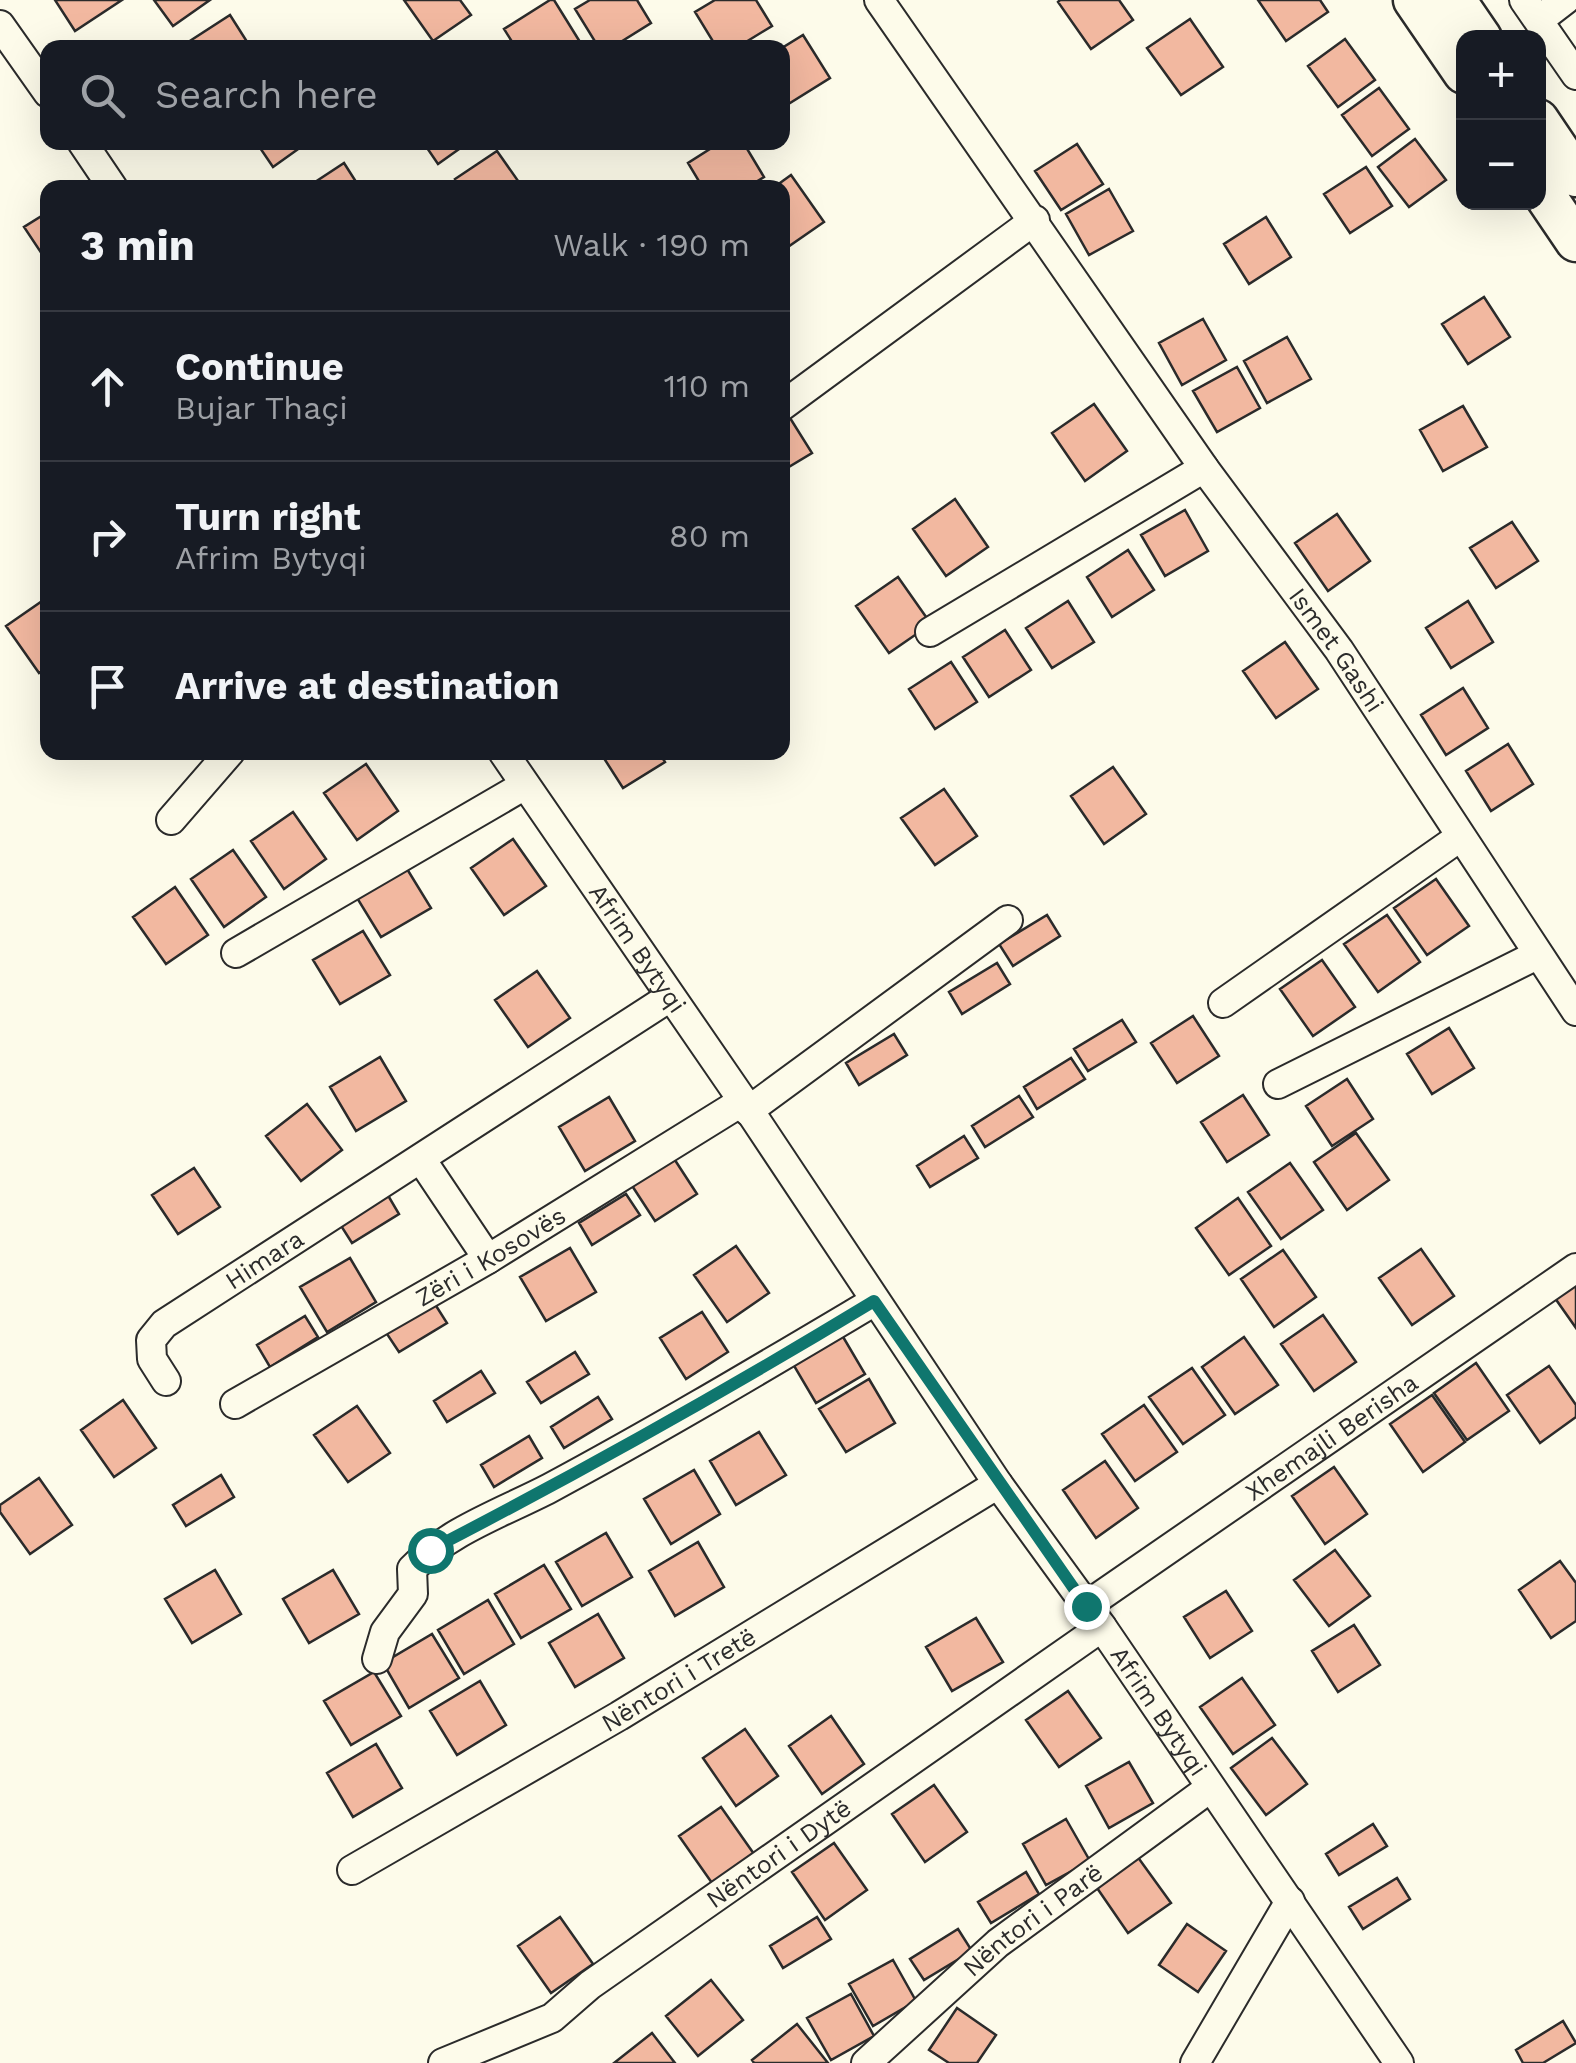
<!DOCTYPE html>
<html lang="en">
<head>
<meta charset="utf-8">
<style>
	body { margin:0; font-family:"Work Sans",sans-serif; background:#242831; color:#f1f3f6 }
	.controls { position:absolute; right:30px; top:30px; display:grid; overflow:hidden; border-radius:20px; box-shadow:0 10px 40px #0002 }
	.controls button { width:90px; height:90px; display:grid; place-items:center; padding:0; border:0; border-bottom:2px solid #363941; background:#171b24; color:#f1f3f6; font:50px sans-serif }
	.stop { position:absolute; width:30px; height:30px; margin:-22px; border:8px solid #0f766e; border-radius:50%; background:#fff }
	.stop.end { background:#0f766e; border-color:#fff; box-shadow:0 2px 10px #0008 }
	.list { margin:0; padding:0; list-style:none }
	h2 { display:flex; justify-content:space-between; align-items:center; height:130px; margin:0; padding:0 40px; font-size:42px }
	h2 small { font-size:32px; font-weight:400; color:#9ea1a6 }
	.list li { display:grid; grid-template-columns:65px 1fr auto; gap:30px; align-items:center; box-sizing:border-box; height:150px; padding:0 40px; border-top:2px solid #363941 }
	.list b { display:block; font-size:38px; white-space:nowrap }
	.list p { margin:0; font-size:32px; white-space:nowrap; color:#9ea1a6 }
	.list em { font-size:32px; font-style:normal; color:#9ea1a6 }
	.icon { flex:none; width:55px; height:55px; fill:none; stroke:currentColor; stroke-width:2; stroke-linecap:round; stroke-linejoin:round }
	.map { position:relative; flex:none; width:1576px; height:2063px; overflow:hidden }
	.search { position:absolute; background:#171b24; box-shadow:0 10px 40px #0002; left:40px; top:40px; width:750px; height:110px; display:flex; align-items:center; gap:25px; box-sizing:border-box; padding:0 35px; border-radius:20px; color:#9ea1a6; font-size:38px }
	.panel { position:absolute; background:#171b24; box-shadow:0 10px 40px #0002; left:40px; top:180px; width:750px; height:580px; border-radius:20px }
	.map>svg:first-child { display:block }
</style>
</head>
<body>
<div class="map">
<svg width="1576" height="2063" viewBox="0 0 1576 2063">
	<rect width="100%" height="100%" fill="#fdfbea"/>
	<path fill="#f2b8a0" stroke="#2b2b2b" stroke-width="2.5" d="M55,0H122L75,31Z
		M154,0H210L173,26Z
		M404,0H460L471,15L433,41Z
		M550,0H554L580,42L571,48H516L504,29Z
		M590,0H637L651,23L611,48H599L575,9Z
		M715,0H756L772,26L736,48H717L695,12Z
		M1060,0H1119L1133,20L1091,49L1058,2Z
		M1258,0H1320L1328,12L1286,41Z
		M230,15L251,48H179Z
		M1190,19L1223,67L1181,95L1147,48Z
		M803,35L830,78L782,108V48Z
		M1345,39L1375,80L1338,107L1308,66Z
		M1379,88L1409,129L1372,156L1342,115Z
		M1415,139L1446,180L1409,207L1378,167Z
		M256,142H308L273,167Z
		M423,142H469L438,164Z
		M721,142H743L764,177L746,188H703L688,163Z
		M1077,144L1103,184L1061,210L1035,171Z
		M497,151L523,188H461L455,179Z
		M344,163L360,188H306Z
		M1366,167L1392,206L1350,233L1324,194Z
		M791,175L824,222L782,251V188H773Z
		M1109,189L1133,231L1089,255L1066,214Z
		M48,212V263L24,227Z
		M1266,217L1291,257L1249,284L1224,244Z
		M1484,297L1510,337L1468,364L1442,324Z
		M1203,319L1226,360L1182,385L1159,343Z
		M1287,337L1311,379L1267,403L1244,361Z
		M1237,367L1260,408L1217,432L1193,391Z
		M1094,404L1127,451L1085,481L1052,433Z
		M1463,406L1487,447L1443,471L1420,430Z
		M785,410L812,453L782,471V411Z
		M955,499L988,547L946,576L913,529Z
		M1185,510L1208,551L1165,576L1141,535Z
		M1337,514L1370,561L1328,591L1295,543Z
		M1512,522L1538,561L1496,588L1470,548Z
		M1128,550L1154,590L1112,617L1087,577Z
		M898,577L931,624L889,653L856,606Z
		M48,597V667L39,673L6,626Z
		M1068,601L1094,642L1052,668L1026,628Z
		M1468,601L1493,642L1451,668L1426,628Z
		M1005,630L1031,670L989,697L963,657Z
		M1285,642L1318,689L1276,718L1243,671Z
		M951,662L977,702L935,729L909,689Z
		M1463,688L1488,728L1446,755L1421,715Z
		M1508,744L1533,784L1491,811L1466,771Z
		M600,752H659L665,762L623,788Z
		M366,764L398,811L357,840L324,793Z
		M1113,767L1146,814L1104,844L1071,796Z
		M944,789L977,836L935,865L901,818Z
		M293,812L326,859L284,889L251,841Z
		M513,839L546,886L504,915L471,868Z
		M233,850L266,897L224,927L191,879Z
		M404,864L431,908L381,937L354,893Z
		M1436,879L1469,926L1427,955L1394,908Z
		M175,887L208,935L166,964L133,917Z
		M1047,915L1060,936L1013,966L999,944Z
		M1387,915L1420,962L1378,992L1344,944Z
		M363,931L390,975L340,1004L313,960Z
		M1322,960L1355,1007L1313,1036L1280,989Z
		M997,963L1010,984L962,1014L949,992Z
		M537,971L570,1018L528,1047L495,1000Z
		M1193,1016L1219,1056L1177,1083L1151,1043Z
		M1122,1020L1136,1042L1088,1071L1074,1049Z
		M1449,1028L1474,1068L1432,1094L1407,1054Z
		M894,1034L907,1055L859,1085L846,1063Z
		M380,1057L406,1101L356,1131L330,1087Z
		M1071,1058L1085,1079L1037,1109L1024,1087Z
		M1347,1079L1373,1119L1332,1146L1306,1106Z
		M1243,1095L1269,1135L1227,1162L1201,1122Z
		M1019,1096L1033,1117L985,1147L972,1126Z
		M609,1097L635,1141L585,1171L559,1127Z
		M307,1104L342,1150L301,1181L266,1136Z
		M1356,1133L1389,1180L1347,1210L1314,1162Z
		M964,1136L978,1158L930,1187L917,1166Z
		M671,1154L697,1194L655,1221L629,1181Z
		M1290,1163L1323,1210L1281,1239L1248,1192Z
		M194,1168L220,1207L178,1234L152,1195Z
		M386,1192L399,1214L352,1243L338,1221Z
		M626,1194L640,1215L592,1245L579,1223Z
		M1238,1198L1271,1246L1229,1275L1196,1228Z
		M736,1246L769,1293L727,1322L694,1275Z
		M570,1248L596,1292L546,1321L520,1277Z
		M1421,1249L1454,1296L1412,1325L1379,1278Z
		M1283,1250L1316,1297L1274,1327L1241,1279Z
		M350,1258L376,1302L327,1332L300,1287Z
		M1576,1274V1328L1550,1291Z
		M433,1301L447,1323L399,1352L385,1331Z
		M702,1312L728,1352L686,1379L660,1338Z
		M1323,1315L1356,1362L1314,1391L1281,1344Z
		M305,1316L318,1337L270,1367L257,1345Z
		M839,1330L865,1374L816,1403L790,1359Z
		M1244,1337L1278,1385L1235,1414L1202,1367Z
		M575,1352L589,1374L541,1403L527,1382Z
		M1476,1363L1509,1411L1467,1440L1434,1393Z
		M1549,1366L1576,1405V1417L1540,1443L1507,1395Z
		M1192,1368L1225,1415L1183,1444L1149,1397Z
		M481,1371L495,1393L447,1422L434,1401Z
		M869,1379L895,1423L846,1452L819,1409Z
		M1432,1395L1465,1442L1423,1472L1390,1424Z
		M598,1397L612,1419L564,1448L551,1427Z
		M123,1400L156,1448L114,1477L81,1430Z
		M1144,1405L1177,1452L1135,1481L1102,1434Z
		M357,1406L390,1453L348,1482L314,1435Z
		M759,1432L786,1475L736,1505L710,1461Z
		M529,1436L542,1458L494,1487L481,1465Z
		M1105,1461L1138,1508L1096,1538L1063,1490Z
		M1334,1467L1367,1514L1325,1544L1292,1496Z
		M694,1470L720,1514L671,1544L644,1499Z
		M221,1475L234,1497L186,1526L173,1505Z
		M39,1478L72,1525L30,1554L0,1512V1505Z
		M606,1533L632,1577L582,1606L556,1562Z
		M698,1542L724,1587L675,1616L649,1571Z
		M1335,1550L1370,1596L1329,1626L1294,1580Z
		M1560,1561L1576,1583V1621L1551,1638L1519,1590Z
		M544,1565L571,1609L521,1638L495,1594Z
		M215,1570L241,1614L192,1643L165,1599Z
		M333,1570L359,1614L309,1643L283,1599Z
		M1226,1591L1252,1631L1210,1658L1184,1617Z
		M488,1600L514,1644L464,1674L438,1630Z
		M598,1614L624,1658L575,1687L549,1643Z
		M976,1618L1003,1662L952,1691L926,1647Z
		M1354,1625L1380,1665L1338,1692L1312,1651Z
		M432,1634L459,1678L409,1708L383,1663Z
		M374,1672L401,1716L351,1745L324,1701Z
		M1242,1678L1275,1725L1233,1754L1200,1707Z
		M480,1681L506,1725L457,1755L430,1711Z
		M1068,1691L1101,1738L1059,1767L1026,1720Z
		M831,1716L864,1764L822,1794L789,1746Z
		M745,1729L778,1776L736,1806L703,1758Z
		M1272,1738L1307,1784L1266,1815L1231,1768Z
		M376,1744L402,1788L353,1817L327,1773Z
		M1129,1762L1153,1803L1109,1828L1086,1786Z
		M934,1785L967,1832L925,1862L892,1814Z
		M721,1807L754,1854L712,1883L679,1836Z
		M1066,1819L1090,1861L1046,1885L1023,1844Z
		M1373,1824L1387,1846L1339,1875L1326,1854Z
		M834,1843L867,1890L825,1920L792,1872Z
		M1137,1856L1171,1903L1128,1933L1095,1885Z
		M1026,1872L1039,1894L991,1923L978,1902Z
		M1397,1878L1410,1899L1363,1929L1349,1907Z
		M560,1917L593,1964L551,1993L518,1946Z
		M817,1917L831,1939L783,1968L770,1946Z
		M1187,1924L1226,1951L1198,1992L1159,1965Z
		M958,1929L972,1951L924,1980L910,1959Z
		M893,1960L916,2001L873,2026L849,1984Z
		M711,1980L743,2020L698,2056L666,2016Z
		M851,1994L874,2036L831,2060L807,2018Z
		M957,2008L996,2035L977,2063H949L929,2050Z
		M1563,2021L1576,2043L1543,2063H1523L1516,2050Z
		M797,2024L828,2063H754L752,2060Z
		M652,2033L675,2063H614Z"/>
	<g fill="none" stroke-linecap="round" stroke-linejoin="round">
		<g stroke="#2b2b2b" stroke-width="32">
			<g id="street">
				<path id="s1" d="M879,0L1204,468L1339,650L1576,1011"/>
				<path d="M1524,0L1576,75"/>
				<path d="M1539,20L1565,0"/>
				<path d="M0,25L48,93"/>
				<path d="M82,142L113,188"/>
				<path d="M782,406L1035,220"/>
				<path d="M930,632L1204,468"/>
				<path id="s2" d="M503,752L743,1101L998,1484L1102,1627L1399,2063"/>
				<path d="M171,820L230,752"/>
				<path d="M236,953L525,785"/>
				<path d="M1223,1003L1460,837"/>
				<path d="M1278,1084L1537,955"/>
				<path d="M748,1111L1008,920"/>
				<path d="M421,1159L488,1259"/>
				<path id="s3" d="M166,1381L152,1359L151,1340L164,1324L670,997"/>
				<path id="s4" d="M235,1404L488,1259L743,1101"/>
				<path id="s5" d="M1086,1606L1576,1268"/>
				<path d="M377,1659L385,1632L413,1594L412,1569C448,1531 504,1512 550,1488C660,1429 767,1365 875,1301"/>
				<path id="s6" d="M352,1870L619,1716L998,1484"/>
				<path id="s7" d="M443,2063L552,2018L590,1985L1102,1627"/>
				<path id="s8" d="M866,2063L998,1943L1210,1788"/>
				<path d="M1195,2063L1290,1901"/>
			</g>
		</g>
		<g stroke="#2b2b2b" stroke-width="45">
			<path id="secondary" d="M1414,0L1464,73
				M1455,0L1481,38
				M1538,120L1576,176
				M1538,185L1576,241"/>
		</g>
		<use href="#street" stroke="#fdfbea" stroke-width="28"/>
		<use href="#secondary" stroke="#fdfbea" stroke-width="40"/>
	</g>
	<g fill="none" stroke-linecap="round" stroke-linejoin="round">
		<path stroke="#0f766e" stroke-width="12" d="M430,1550C581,1472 729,1389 874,1301L1086,1606"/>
	</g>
	<g text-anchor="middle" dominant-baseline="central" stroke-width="8" stroke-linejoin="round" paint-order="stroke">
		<g font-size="25" fill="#2b2b2b" stroke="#fdfbea">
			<text stroke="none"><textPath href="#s1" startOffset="795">Ismet Gashi</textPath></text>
			<text stroke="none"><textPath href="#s2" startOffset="238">Afrim Bytyqi</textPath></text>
			<text stroke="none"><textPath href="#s4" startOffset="295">Zëri i Kosovës</textPath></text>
			<text stroke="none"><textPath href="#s3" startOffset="185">Himara</textPath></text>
			<text stroke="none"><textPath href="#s5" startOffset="298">Xhemajli Berisha</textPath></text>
			<text stroke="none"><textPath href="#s6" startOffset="378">Nëntori i Tretë</textPath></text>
			<text stroke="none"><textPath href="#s2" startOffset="1162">Afrim Bytyqi</textPath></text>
			<text stroke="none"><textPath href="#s7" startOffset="398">Nëntori i Dytë</textPath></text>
			<text stroke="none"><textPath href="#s8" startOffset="220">Nëntori i Parë</textPath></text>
		</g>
	</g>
</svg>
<div class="controls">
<button>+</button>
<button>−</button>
</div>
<div class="stop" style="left:430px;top:1550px"></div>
<div class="stop end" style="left:1086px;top:1606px"></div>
<div class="search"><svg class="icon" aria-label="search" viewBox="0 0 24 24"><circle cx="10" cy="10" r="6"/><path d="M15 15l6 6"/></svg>Search here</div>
<section class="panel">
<h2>3 min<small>Walk · 190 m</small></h2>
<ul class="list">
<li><svg class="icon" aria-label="ahead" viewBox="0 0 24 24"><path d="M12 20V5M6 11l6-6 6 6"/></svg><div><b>Continue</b><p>Bujar Thaçi</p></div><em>110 m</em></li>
<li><svg class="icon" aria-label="right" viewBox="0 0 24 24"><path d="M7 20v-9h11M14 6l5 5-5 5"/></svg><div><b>Turn right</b><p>Afrim Bytyqi</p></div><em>80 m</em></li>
<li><svg class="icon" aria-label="arrive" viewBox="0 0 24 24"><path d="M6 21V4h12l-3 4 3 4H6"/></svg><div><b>Arrive at destination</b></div></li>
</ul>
</section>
</div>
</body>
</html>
